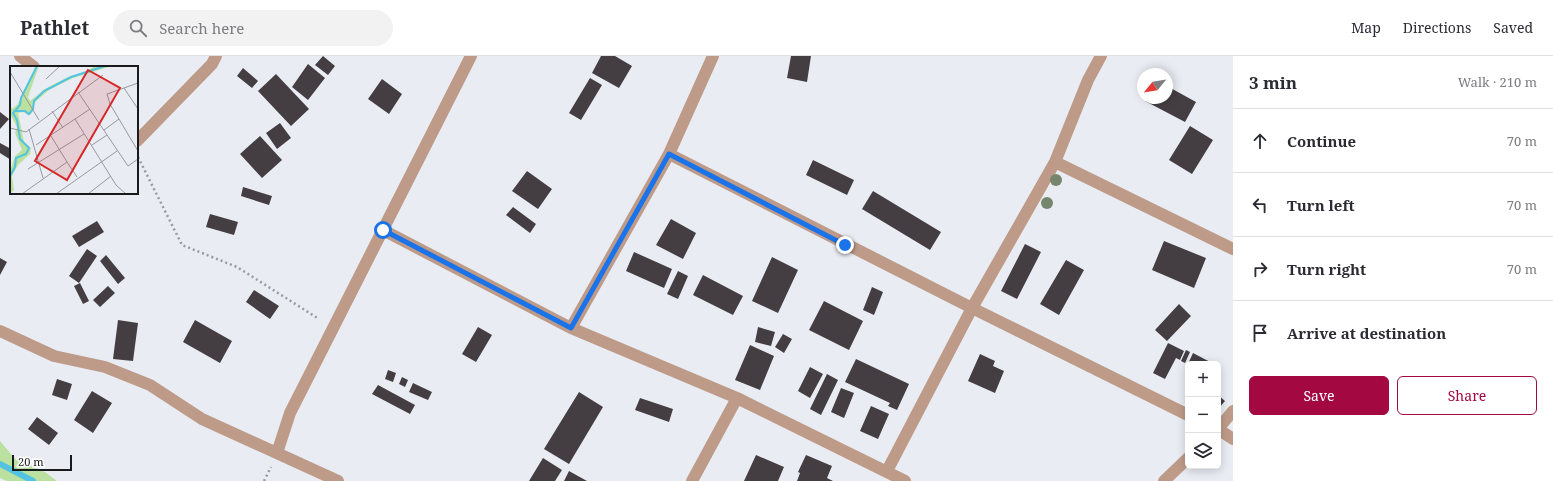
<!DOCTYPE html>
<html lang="en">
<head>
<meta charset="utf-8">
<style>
	body { margin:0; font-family:"Noto Serif",serif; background:#f2f2f3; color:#2b2b33 }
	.controls { position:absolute; right:12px; bottom:12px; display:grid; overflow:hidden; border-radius:6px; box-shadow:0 2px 10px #0003 }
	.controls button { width:36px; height:36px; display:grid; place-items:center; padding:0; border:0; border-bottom:1px solid #e1e1e2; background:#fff; color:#2b2b33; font:20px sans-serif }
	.compass { position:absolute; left:1137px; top:12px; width:36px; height:36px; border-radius:50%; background:#fff; box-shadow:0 2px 10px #0003; rotate:240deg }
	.scale { position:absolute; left:12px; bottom:10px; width:60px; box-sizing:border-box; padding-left:4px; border:2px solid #191a1c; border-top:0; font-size:11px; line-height:14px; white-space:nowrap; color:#191a1c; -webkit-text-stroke:3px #fff; paint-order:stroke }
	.stop { position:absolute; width:12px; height:12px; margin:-9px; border:3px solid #1a73e8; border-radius:50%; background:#fff }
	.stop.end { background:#1a73e8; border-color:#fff; box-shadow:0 1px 4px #0008 }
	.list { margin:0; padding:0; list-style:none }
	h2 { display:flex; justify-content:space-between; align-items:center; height:52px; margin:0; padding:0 16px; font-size:17px }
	h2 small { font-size:13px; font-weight:400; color:#7c7c81 }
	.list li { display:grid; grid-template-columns:26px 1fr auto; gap:12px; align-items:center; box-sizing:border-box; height:64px; padding:0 16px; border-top:1px solid #e1e1e2 }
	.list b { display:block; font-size:15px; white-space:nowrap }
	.list em { font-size:13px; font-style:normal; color:#7c7c81 }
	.actions { display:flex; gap:8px; padding:12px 16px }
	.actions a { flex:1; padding:9px 0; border:1px solid #a30841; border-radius:6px; text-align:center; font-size:14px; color:#a30841 }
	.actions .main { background:#a30841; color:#fff }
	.icon { flex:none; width:22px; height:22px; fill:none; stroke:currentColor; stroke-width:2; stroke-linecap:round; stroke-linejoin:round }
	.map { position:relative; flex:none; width:1233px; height:425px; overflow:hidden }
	header { display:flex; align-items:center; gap:24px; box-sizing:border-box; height:56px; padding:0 20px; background:#fff; border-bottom:1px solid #e1e1e2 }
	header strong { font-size:19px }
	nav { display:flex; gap:22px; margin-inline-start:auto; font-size:14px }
	.search { width:280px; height:36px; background:#f2f2f3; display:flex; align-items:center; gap:10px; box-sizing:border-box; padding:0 14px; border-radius:22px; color:#7c7c81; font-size:15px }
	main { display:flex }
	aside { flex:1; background:#fff }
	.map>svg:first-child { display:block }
</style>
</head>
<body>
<header>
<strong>Pathlet</strong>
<div class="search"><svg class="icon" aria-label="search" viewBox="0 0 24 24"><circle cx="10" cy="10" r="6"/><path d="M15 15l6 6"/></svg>Search here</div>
<nav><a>Map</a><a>Directions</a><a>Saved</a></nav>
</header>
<main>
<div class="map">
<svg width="1233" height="425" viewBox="0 0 1233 425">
	<rect width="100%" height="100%" fill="#e9edf3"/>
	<path fill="#bae1a0" d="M0,385L16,404L45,416L57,425H7L0,422Z"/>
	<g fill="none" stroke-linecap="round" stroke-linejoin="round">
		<path stroke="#53c3e1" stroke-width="6" d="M0,408L33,425"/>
	</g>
	<path fill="#443e42" d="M323,0L335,10L328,19L315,9Z
		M601,0H615L632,10L619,32L592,17Z
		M791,0H811L807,26L787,22Z
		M308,8L325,22L308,44L292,31Z
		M243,12L258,25L252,32L237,20Z
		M276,18L309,53L291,70L258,35Z
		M590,22L602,29L581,64L569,57Z
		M382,23L402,38L389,58L368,43Z
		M1167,30L1196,46L1185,66L1145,45L1147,42H1167Z
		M0,56L9,63L0,73Z
		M280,67L291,82L277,93L266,77Z
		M1190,70L1213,84L1192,118L1169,104Z
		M260,80L282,104L262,122L240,98Z
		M0,87L11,93V104L0,97Z
		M813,104L854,124L847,139L806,119Z
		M527,115L552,133L538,153L512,135Z
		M243,131L272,140L269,149L241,140Z
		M873,135L941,176L930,194L862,153Z
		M513,151L536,168L530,177L506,159Z
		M210,158L238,166L234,179L206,171Z
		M671,163L696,177L683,203L656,189Z
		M97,165L104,176L79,191L72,180Z
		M1164,185L1206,202L1194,232L1152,214Z
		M1025,188L1041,196L1017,243L1001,235Z
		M87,193L97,200L79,227L69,220Z
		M634,196L672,213L664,232L626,215Z
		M106,199L125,222L118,228L100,205Z
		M772,201L798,214L778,257L752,245Z
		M0,202L7,206L0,219Z
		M1066,204L1084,214L1059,259L1040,248Z
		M678,215L688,220L678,243L667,238Z
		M703,219L743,240L733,259L693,239Z
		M80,227L89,245L83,248L74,230Z
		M108,230L115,237L100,251L93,244Z
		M872,231L883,236L874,259L863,254Z
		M254,234L279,250L270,263L246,246Z
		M824,245L863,265L849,294L809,274Z
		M1179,248L1191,260L1167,285L1155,274Z
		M118,264L138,267L133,305L113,303Z
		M195,264L232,285L220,307L183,286Z
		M478,271L492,279L476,306L462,298Z
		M758,271L775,276L771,290L755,286Z
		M783,278L792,283L784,297L775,291Z
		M1168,287L1184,295L1180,304L1176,302L1165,323L1153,317Z
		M750,289L774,300L760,334L735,324Z
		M1186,294L1190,296L1185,307L1181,305Z
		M1193,297L1214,308H1188Z
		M980,298L995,305L993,310L1004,315L995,337L968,325Z
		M856,303L909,328L897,354L888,350L890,347L845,326Z
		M810,311L823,318L810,342L798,335Z
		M388,314L396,317L393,326L385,323Z
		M827,318L838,324L821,359L810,353Z
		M402,321L408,324L405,331L399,328Z
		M57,323L72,328L67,344L52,339Z
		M413,327L432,336L428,344L409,336Z
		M378,329L415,349L410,358L372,338Z
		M841,332L854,337L844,362L831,356Z
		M92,335L112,347L93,377L74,364Z
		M579,336L603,351L569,408L544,393Z
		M1218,339L1225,345L1218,353Z
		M640,342L673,353L669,366L635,354Z
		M871,350L889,358L878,383L860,375Z
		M37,361L58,377L49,389L28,373Z
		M756,399L784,411L778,425H744Z
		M806,399L832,410L827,422L833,425H797L800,417L798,416Z
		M543,402L562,414L555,425H529Z
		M569,415L587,425H564Z"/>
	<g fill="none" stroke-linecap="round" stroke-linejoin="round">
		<path stroke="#979a9e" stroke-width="2.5" stroke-dasharray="2 3" stroke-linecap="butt" d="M138,101L182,189L237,211L319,263
			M264,425L271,411"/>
		<path stroke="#be9b89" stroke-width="12" d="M20,0L34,11
			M1101,0L1088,24L1055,106L1233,193
			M137,85L212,8L216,0
			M669,98L972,252L1188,359
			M383,174L571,272L737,342L905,425
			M571,272L669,98L713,0
			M0,275L54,300L105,311L150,329L202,363L338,425
			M1218,373L1233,355
			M1218,373L1233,383
			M277,397L290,357L471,0
			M887,415L972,252L1055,106
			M692,425L737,342
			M1164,425L1188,402"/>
	</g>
	<g fill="#76866d">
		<circle cx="1056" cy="124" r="6"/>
		<circle cx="1047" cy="147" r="6"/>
	</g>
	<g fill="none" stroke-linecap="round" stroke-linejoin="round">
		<path stroke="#1a73e8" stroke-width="5" d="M383,174L571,272L669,98L845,189"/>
	</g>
	<g transform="translate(10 10)">
		<rect width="128" height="128" fill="#e9edf3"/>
		<path d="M27,0H29L18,31L20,35L35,23L58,11L70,9L85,0H102L63,12L39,24L25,36L22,47L18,49L13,46L8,47L14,76L21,82L20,88L8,99L2,110L4,124L0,128V105L5,90L12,84L5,67L7,61L0,48V39L2,43L7,39Z" fill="#bae1a0"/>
		<path fill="none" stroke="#53c3e1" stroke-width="2" d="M5,45H15L19,48L23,43L24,35L34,25L61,11L95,0M0,110L5,101L6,92L16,88L19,82L10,73L7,54L3,47L10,39L11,32L27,0"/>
		<path fill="none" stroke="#96999d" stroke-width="1" d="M0,6L29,54M36,13L50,0M128,17L97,28L100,38L128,85M114,22L128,43M68,26L118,100L128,93M42,45L53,62M65,53L106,119L116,128M0,62L16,66L93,9M19,63L33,112M94,64L109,53M41,70L57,96M26,79L80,43M82,79L97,69M18,103L74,68M12,128L57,96L67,111M46,128L107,85M78,128L101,110"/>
		<path fill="#d62828" fill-opacity="0.15" stroke="#d62828" stroke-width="2" d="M78,4L110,22L57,114L25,95Z"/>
		<rect width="128" height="128" fill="none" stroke="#191a1c" stroke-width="2"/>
	</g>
</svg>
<div class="controls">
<button>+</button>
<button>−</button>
<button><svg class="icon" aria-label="layers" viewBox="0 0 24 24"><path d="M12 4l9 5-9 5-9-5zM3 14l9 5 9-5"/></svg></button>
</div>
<svg class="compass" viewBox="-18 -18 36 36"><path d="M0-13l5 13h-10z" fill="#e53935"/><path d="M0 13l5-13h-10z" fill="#7c7c81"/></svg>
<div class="scale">20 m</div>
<div class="stop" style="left:383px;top:174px"></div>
<div class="stop end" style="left:845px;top:189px"></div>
</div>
<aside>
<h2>3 min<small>Walk · 210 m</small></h2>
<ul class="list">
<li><svg class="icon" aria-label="ahead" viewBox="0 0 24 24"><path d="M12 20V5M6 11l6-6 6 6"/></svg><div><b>Continue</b></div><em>70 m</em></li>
<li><svg class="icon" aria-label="left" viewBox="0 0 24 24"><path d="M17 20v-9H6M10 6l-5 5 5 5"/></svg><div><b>Turn left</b></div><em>70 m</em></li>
<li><svg class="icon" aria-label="right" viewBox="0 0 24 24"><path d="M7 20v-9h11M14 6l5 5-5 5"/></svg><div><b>Turn right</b></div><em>70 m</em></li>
<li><svg class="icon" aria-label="arrive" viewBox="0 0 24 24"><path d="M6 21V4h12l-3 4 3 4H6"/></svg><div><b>Arrive at destination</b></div></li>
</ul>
<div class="actions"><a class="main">Save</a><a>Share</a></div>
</aside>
</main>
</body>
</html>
